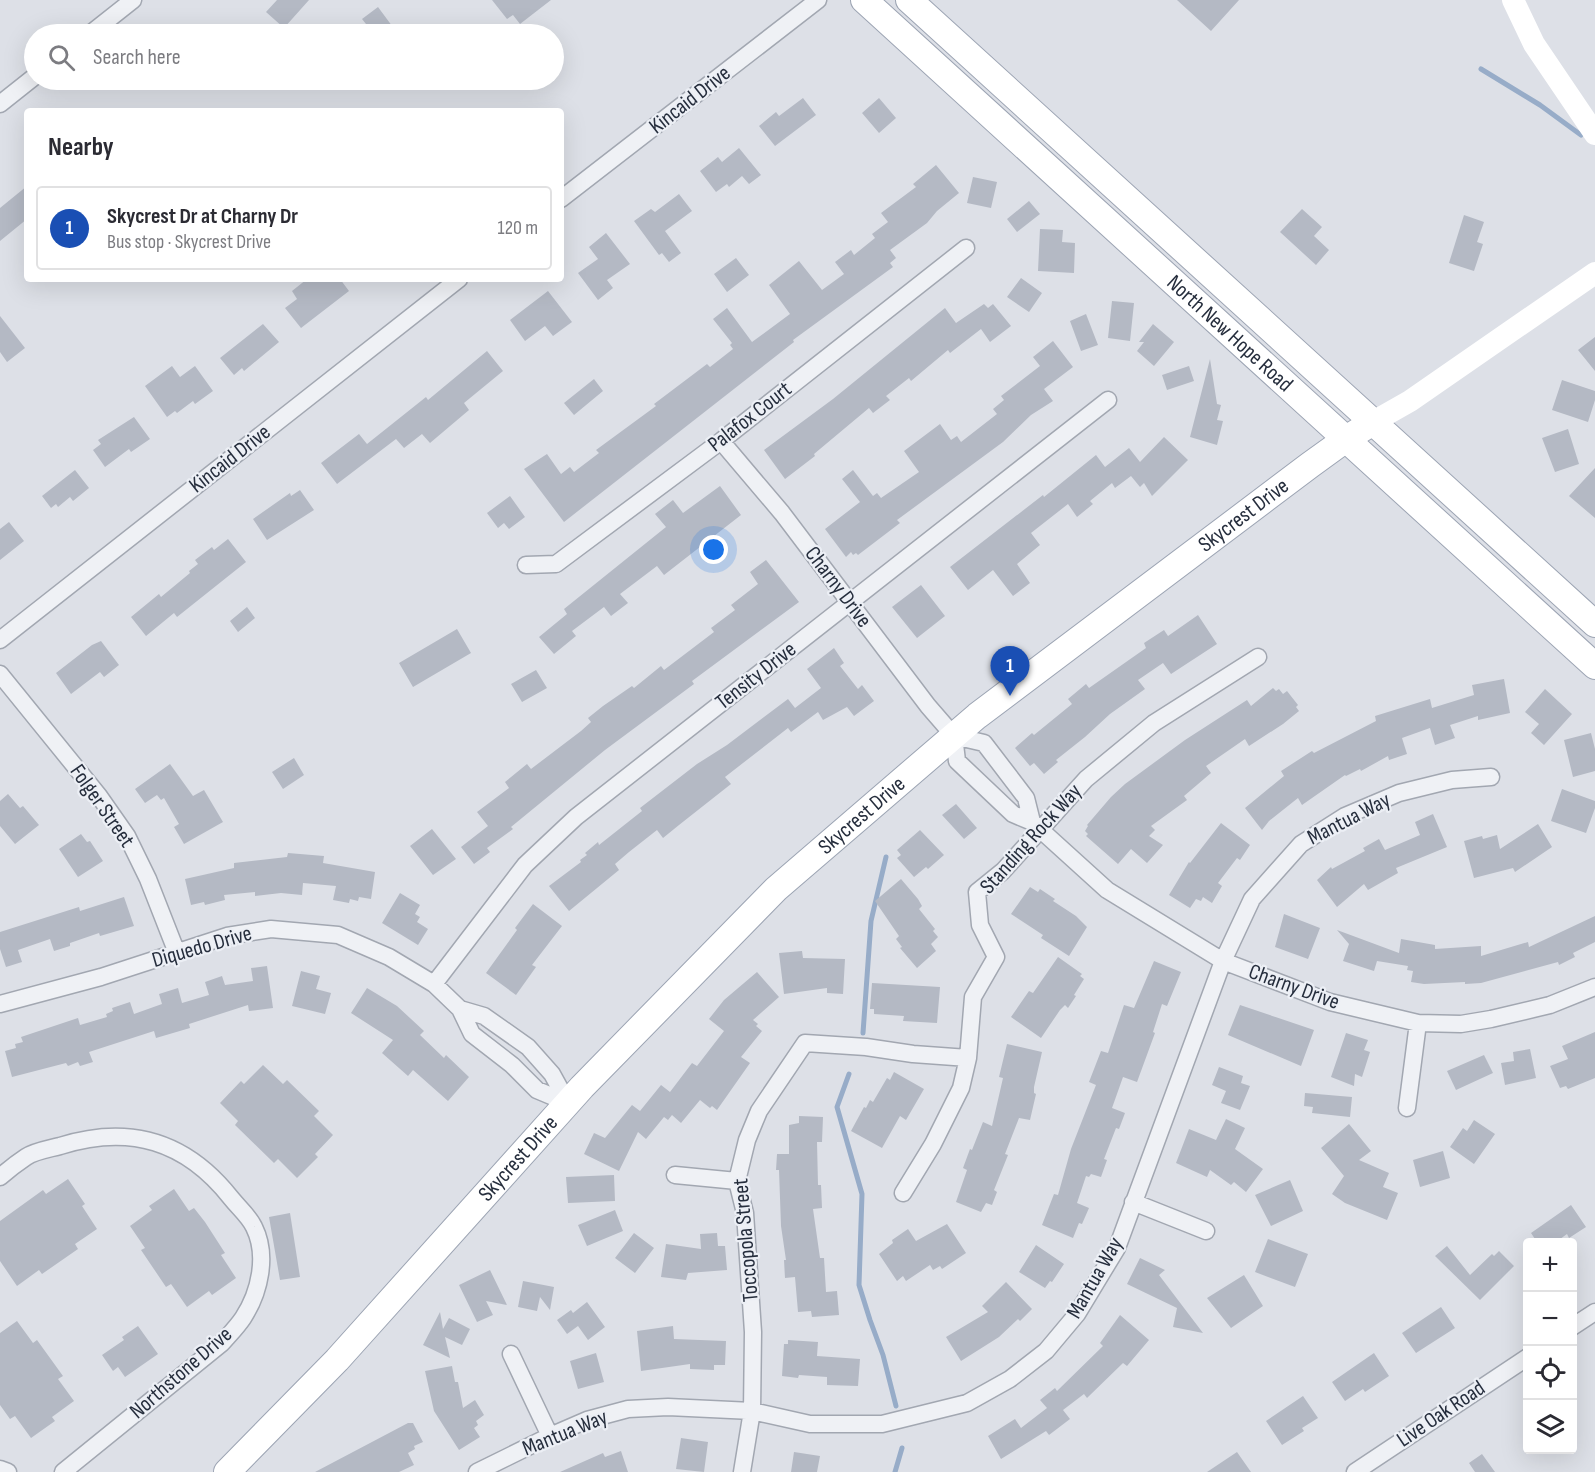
<!DOCTYPE html>
<html lang="en">
<head>
<meta charset="utf-8">
<style>
	body { margin:0; font-family:"Sofia Sans Condensed",sans-serif; background:#f2f2f3; color:#2b2b33 }
	.controls { position:absolute; right:18px; bottom:18px; display:grid; overflow:hidden; border-radius:6px; box-shadow:0 6px 24px #0002 }
	.controls button { width:54px; height:54px; display:grid; place-items:center; padding:0; border:0; border-bottom:2px solid #e1e1e2; background:#fff; color:#2b2b33; font:30px sans-serif }
	.you { position:absolute; left:714px; top:550px; width:21px; height:21px; margin:-15px; border:4px solid #fff; border-radius:50%; background:#1a73e8; box-shadow:0 0 0 9px #1a73e833 }
	.badge { display:grid; place-items:center; width:39px; height:39px; border-radius:50%; background:#cf3f4e; color:#fff; font-size:20px; font-weight:700 }
	.pin { position:absolute; translate:-50% -50px; filter:drop-shadow(0 2px 3px #0008) }
	.pin::after { content:''; position:absolute; top:32px; width:21px; height:18px; background:inherit; clip-path:polygon(0 0,100% 0,50% 100%) }
	.list { margin:0; padding:0; list-style:none }
	h2 { display:flex; justify-content:space-between; align-items:center; height:78px; margin:0; padding:0 24px; font-size:26px }
	h2 small { font-size:20px; font-weight:400; color:#7c7c81 }
	.list li { display:grid; grid-template-columns:39px 1fr auto; gap:18px; align-items:center; box-sizing:border-box; height:84px; margin:0 12px 12px; padding:0 12px; border:2px solid #e1e1e2; border-radius:6px }
	.list b { display:block; font-size:22px; white-space:nowrap }
	.list p { margin:0; font-size:20px; white-space:nowrap; color:#7c7c81 }
	.list em { font-size:20px; font-style:normal; color:#7c7c81 }
	.icon { flex:none; width:33px; height:33px; fill:none; stroke:currentColor; stroke-width:2; stroke-linecap:round; stroke-linejoin:round }
	.map { position:relative; flex:none; width:1595px; height:1472px; overflow:hidden }
	.search { position:absolute; background:#fff; box-shadow:0 6px 24px #0002; left:24px; top:24px; width:540px; height:66px; display:flex; align-items:center; gap:15px; box-sizing:border-box; padding:0 21px; border-radius:33px; color:#7c7c81; font-size:22px }
	.panel { position:absolute; background:#fff; box-shadow:0 6px 24px #0002; left:24px; top:108px; width:540px; height:174px; border-radius:6px }
	.map>svg:first-child { display:block }
</style>
</head>
<body>
<div class="map">
<svg width="1595" height="1472" viewBox="0 0 1595 1472">
	<rect width="100%" height="100%" fill="#dde0e7"/>
	<g fill="none" stroke-linecap="round" stroke-linejoin="round">
		<path stroke="#97acc8" stroke-width="5" d="M1481,69L1540,105L1581,135
			M863,1033L871,921L886,857
			M849,1074L837,1107L862,1194L859,1285L870,1320L883,1355L896,1406
			M895,1472L902,1448"/>
	</g>
	<path fill="#b4b9c4" d="M277,0H309L284,28L266,12Z
		M492,0H551L520,24L513,15L507,19Z
		M1177,0H1239L1211,31Z
		M378,7L398,34H374L362,19Z
		M803,98L816,115L775,146L759,126L776,112L779,116Z
		M879,98L896,118L879,133L862,113Z
		M739,148L761,175L749,184L742,176L729,187L727,184L716,192L700,171L718,157L722,162Z
		M936,165L959,193L937,211L927,223L890,250L896,258L890,263L893,267L793,340L794,342L564,522L524,469L547,454L561,474L570,467L574,472L599,453L596,450L656,406L654,404L707,364L710,367L733,349L730,345L732,343L713,319L727,308L752,342L790,314L769,285L799,261L822,290L844,274L835,262L851,250L854,255L875,238L872,234L888,222L881,213L916,187L913,184Z
		M973,177L997,182L991,208L967,203Z
		M27,186V219L0,241V208Z
		M679,194L692,211L665,231L681,253L669,262L662,253L659,255L634,221L651,209L655,212Z
		M1029,201L1040,214L1017,232L1007,219Z
		M1302,209L1322,227L1314,236L1329,250L1316,265L1280,232Z
		M1464,215L1484,222L1477,242L1483,244L1474,271L1449,263Z
		M1040,229L1063,230L1062,242L1075,243L1074,273L1038,271Z
		M606,233L630,264L607,280L613,288L598,300L578,273L598,259L589,247Z
		M736,258L749,275L727,292L714,274Z
		M1021,278L1042,293L1029,312L1007,297Z
		M307,279H340L349,291L301,328L285,308L297,299L292,291Z
		M548,291L572,322L553,336L545,326L525,341L510,320Z
		M1112,301L1134,303L1130,341L1108,338Z
		M984,304L988,308L993,304L1011,326L990,342L981,329L950,353L948,350L911,381L909,378L886,396L890,400L873,413L869,408L814,454L815,456L785,479L764,450L833,399L945,308L956,323Z
		M1086,314L1098,345L1081,351L1070,321Z
		M0,316L25,348L7,362L0,352Z
		M263,324L279,342L244,371L242,368L234,375L220,358Z
		M1153,324L1174,342L1154,366L1137,351L1144,342H1139Z
		M1595,337V371L1578,350Z
		M1053,341L1073,367L1044,389L1053,401L1031,415L1003,442L897,520L900,523L858,555L856,553L853,555L851,552L846,557L825,529L860,502L842,479L853,470L873,496L877,493L881,498L919,472L904,451L940,424L951,440L957,436L961,442L997,414L993,409L1004,400L1001,396L1040,366L1033,357Z
		M487,351L503,371L464,403L469,410L430,443L422,434L404,448L396,439L337,484L321,463L359,434L367,444L426,397L428,400Z
		M1210,359L1217,404L1221,405L1217,420L1223,421L1217,445L1190,437Z
		M172,366L180,377L195,366L213,391L195,404L193,401L177,413L175,411L167,417L145,386Z
		M1189,366L1194,381L1167,390L1162,375Z
		M594,379L603,391L574,415L564,403Z
		M1562,380L1595,391V400L1588,422L1552,410Z
		M134,417L150,439L131,452L129,449L105,467L93,450L101,444L98,440Z
		M1568,429L1579,464L1555,472L1542,438Z
		M1164,437L1188,460L1152,496L1144,483L1140,487L1131,476L1115,488L1112,483L1090,501L1093,504L1077,517L1068,504L1031,533L1040,545L1017,564L1030,583L1013,596L993,570L968,590L950,567L1043,495L1044,497L1096,455L1105,467L1129,448L1140,462Z
		M1595,468V518L1569,496Z
		M75,470L89,488L73,501L70,497L58,507L56,504L51,508L42,496Z
		M720,486L741,515L664,575L657,566L620,594L628,603L611,616L604,607L572,631L576,636L554,654L539,637L567,614L564,609L666,527L655,514L673,500L683,513Z
		M300,490L314,510L267,540L253,519L290,493L291,496Z
		M510,496L525,517L509,529L504,523L498,528L487,513Z
		M9,522L24,541L0,560V529Z
		M228,539L246,562L177,617L174,613L146,636L131,617L159,594L161,597L190,573L189,571L198,564L195,560L212,547L214,550Z
		M766,560L799,602L692,681L694,684L605,750L511,827L513,829L487,848L490,852L474,864L461,847L488,826L477,812L509,788L505,782L527,764L531,769L581,731L591,722L588,718L603,706L632,686L634,688L661,666L664,670L714,632L711,628L735,610L731,605L758,584L750,572Z
		M921,585L945,616L917,638L892,607Z
		M247,607L255,618L238,632L230,621Z
		M1198,615L1217,644L1171,674L1163,663L1138,680L1145,689L1110,714L1085,737L1056,760L1058,762L1044,774L1034,763L1030,766L1015,748L1032,733L1034,735L1072,704L1068,699L1086,684L1089,688L1146,648L1144,643L1164,630L1168,636Z
		M457,629L471,653L413,687L399,663Z
		M101,641L119,665L104,677L100,672L71,694L56,673L92,645Z
		M834,648L844,663L840,666L858,689L862,685L874,701L854,716L847,707L823,720L818,712L791,732L788,728L725,777L731,784L679,825L663,838L657,830L629,852L615,864L619,870L569,911L549,886L581,862L580,860L587,855L585,853L598,842L599,845L642,811L640,808L697,764L727,745L788,699L795,708L821,688L807,669Z
		M536,670L547,688L522,702L511,684Z
		M1504,679L1510,713L1478,720V716L1450,725L1455,738L1435,745L1430,728L1402,738L1407,754L1389,760L1388,756L1361,771L1360,769L1346,776L1345,775L1302,805L1298,798L1269,821L1262,830L1245,808L1284,776L1281,771L1312,751L1314,753L1376,721L1375,716L1430,699L1432,708L1474,695L1472,685Z
		M1273,688L1276,691L1279,689L1283,694L1287,691L1298,705L1296,707L1299,711L1283,724L1249,746L1245,739L1206,766L1211,773L1184,796L1187,800L1151,826L1155,830L1149,836L1163,845L1147,863L1131,849L1118,864L1086,836L1088,834L1085,831L1088,826L1087,825L1111,797L1125,784L1185,740L1247,700L1251,706Z
		M1545,689L1572,714L1544,745L1531,733L1539,724L1525,712Z
		M1591,733L1595,749V771L1573,777L1564,740Z
		M294,758L304,775L283,789L272,772Z
		M170,764L193,796L204,790L223,822L184,844L174,827L179,824L164,798L161,800L157,795L145,803L135,789Z
		M1562,789L1595,801V808L1586,833L1551,821Z
		M8,794L20,808L23,806L39,825L15,844L0,826V801Z
		M956,804L977,828L964,839L942,815Z
		M1433,814L1447,847L1396,868L1398,873L1368,890L1364,884L1337,907L1317,880L1331,867L1332,869L1365,851L1363,848L1379,839L1385,850L1420,835L1415,822Z
		M1221,823L1250,845L1240,860L1237,858L1218,883L1222,886L1212,903L1203,897L1201,901L1196,899L1190,908L1169,895L1189,862L1190,863Z
		M1538,824L1552,847L1515,872L1513,868L1474,878L1464,841L1482,836L1483,839L1497,835L1500,849Z
		M432,829L456,859L433,875L410,846Z
		M920,830L944,855L928,869L926,867L914,877L897,858L901,855L897,850Z
		M81,834L87,842L90,841L103,861L78,877L59,849Z
		M288,853L324,856L323,863L375,872L371,899L359,897L358,901L350,899L349,903L333,900L336,886L303,883L302,895L281,893L255,896V892L224,895L225,900L205,905L204,902L191,905L185,879L234,868V863L287,857Z
		M901,879L918,899L922,906L919,909L935,929L933,931L938,937L931,944L936,951L917,968L900,948L902,947L896,939L899,936L875,901Z
		M1030,887L1038,892L1040,889L1055,899L1053,901L1076,916L1087,927L1069,956L1041,938L1043,935L1011,914Z
		M400,893L420,905L415,914L420,917L417,922L428,929L418,945L382,923Z
		M124,897L134,926L100,936L99,933L70,943V946L54,951L50,939L18,950L22,962L6,967L0,949V932L79,907L80,911Z
		M533,904L562,926L532,965L536,967L516,995L486,973L517,930L515,928Z
		M1284,914L1320,928L1308,959L1275,947Z
		M1595,916V942L1573,953L1575,957L1559,965L1558,962L1481,983L1465,984V982L1424,984L1411,982L1413,971L1407,970L1408,966L1377,961L1374,971L1343,961L1349,944L1337,930L1399,953L1401,939L1435,945V949L1481,946V956L1528,942L1529,947Z
		M802,951L803,958L845,959L843,994L827,993V988L784,994L779,953Z
		M1058,957L1082,974L1080,976L1084,979L1074,995L1076,996L1068,1008L1065,1005L1060,1010L1041,1038L1011,1017L1029,991L1033,993Z
		M1154,961L1181,972L1167,1006L1162,1004L1153,1032L1155,1033L1137,1082L1123,1077L1112,1108L1125,1113L1119,1129L1116,1128L1104,1159L1107,1160L1101,1177L1091,1174L1089,1177L1086,1176L1077,1203L1089,1208L1082,1224L1079,1223L1073,1238L1042,1225L1054,1194L1058,1195L1071,1149L1096,1085L1089,1082L1101,1051L1108,1053L1124,1005L1134,1008Z
		M267,966L273,1008L249,1011L248,1005L189,1024L190,1028L156,1038L154,1031L89,1052L93,1062L80,1066L78,1062L68,1066L66,1063L12,1077L5,1051L16,1048L15,1044L23,1042L21,1037L78,1018L80,1025L107,1017L106,1014L113,1011L112,1008L130,1002L134,1014L162,1004L159,994L178,988L182,1003L209,995L205,982L222,976L225,985L253,981L251,968Z
		M301,971L320,976L316,989L331,993L325,1014L292,1006Z
		M757,972L779,997L753,1020L758,1024L756,1026L762,1031L741,1057L750,1063L717,1110L712,1106L710,1108L700,1100L681,1123L672,1115L668,1120L664,1117L646,1139L638,1132L619,1171L584,1154L594,1133L605,1138L632,1105L640,1111L661,1085L670,1092L692,1063L697,1066L724,1031L709,1019L724,1000Z
		M872,983L940,987L937,1023L903,1021L904,1016L874,1014V1009H870Z
		M367,988L397,1006L424,1031L420,1035L444,1058L446,1055L469,1077L448,1101L413,1070L408,1076L382,1053L393,1040L351,1013Z
		M1240,1005L1314,1030L1301,1066L1228,1035Z
		M1595,1032V1078L1568,1089L1566,1086L1560,1088L1550,1066L1568,1059L1562,1046Z
		M1346,1033L1368,1040L1364,1050L1370,1052L1362,1077L1355,1074L1354,1086L1331,1077Z
		M1007,1044L1042,1052L1034,1087V1093L1036,1094L1030,1120L1019,1118L1005,1154L1008,1155L994,1190L997,1192L992,1205L986,1203L981,1212L956,1202L967,1170L963,1168L970,1149L972,1150L983,1122L992,1126L1003,1078L999,1077Z
		M1530,1049L1536,1078L1505,1085L1501,1063L1514,1061L1513,1052Z
		M1484,1055L1493,1073L1456,1090L1447,1071Z
		M263,1065L283,1084L287,1080L319,1111L314,1116L333,1135L315,1154L318,1157L297,1178L278,1159L274,1163L235,1125L238,1121L220,1103L241,1081L244,1084Z
		M1219,1067L1243,1076L1241,1083L1250,1086L1240,1110L1221,1103L1226,1091L1212,1085Z
		M894,1072L924,1089L906,1120L900,1116L882,1148L851,1131L864,1107L866,1108L870,1100L873,1102L887,1078L890,1080Z
		M1305,1093L1352,1097L1350,1117L1312,1113L1313,1107L1304,1106Z
		M799,1116L823,1117L822,1142H817L818,1185H821L822,1208L813,1209L820,1258H824L826,1292L837,1291L839,1315L812,1317L811,1311L798,1312L795,1277L785,1278L784,1260H786L781,1226L779,1170H776L777,1154H789V1125L799,1123Z
		M1226,1119L1245,1128L1235,1149L1263,1169L1246,1192L1234,1182L1231,1185L1210,1170L1207,1177L1176,1163L1189,1129L1216,1140Z
		M1474,1120L1495,1134L1474,1164L1450,1147L1463,1128L1467,1131Z
		M1349,1124L1371,1151L1359,1160L1389,1173L1383,1187L1398,1193L1387,1220L1345,1203L1332,1194L1344,1176L1321,1148Z
		M1443,1151L1450,1178L1420,1187L1413,1160Z
		M614,1175L615,1201L568,1203L566,1177Z
		M68,1179L85,1204L82,1206L97,1229L75,1244L78,1249L42,1274L39,1270L17,1286L0,1261V1221L43,1190L46,1194Z
		M1290,1180L1303,1211L1271,1226L1255,1195Z
		M174,1189L189,1211L194,1208L205,1222L225,1253L221,1255L236,1278L212,1295L209,1291L187,1307L171,1284L166,1287L141,1250L145,1248L130,1226L152,1210L149,1206Z
		M1571,1205L1586,1227L1569,1238L1567,1234L1556,1242H1537L1531,1233Z
		M615,1210L623,1231L587,1246L578,1225Z
		M290,1213L300,1277L280,1280L269,1217Z
		M947,1224L966,1253L942,1269L940,1266L933,1270L930,1265L906,1281L903,1276L897,1281L879,1254L893,1243L892,1240L908,1229L916,1241Z
		M634,1233L654,1248L635,1273L615,1258Z
		M717,1233L718,1246H725L727,1270L688,1273L686,1280L661,1277L666,1244L701,1249L700,1234Z
		M1268,1239L1308,1254L1295,1287L1255,1272Z
		M1036,1245L1064,1264L1052,1282L1050,1281L1045,1288L1019,1272Z
		M1447,1246L1470,1275L1492,1254L1494,1256L1499,1251L1514,1266L1480,1300L1435,1256Z
		M1140,1258L1165,1270L1159,1275L1203,1333L1173,1327L1177,1308L1127,1284Z
		M490,1270L507,1305L486,1301L493,1315L477,1322L459,1285Z
		M1244,1275L1263,1306L1231,1328L1207,1298Z
		M523,1281L554,1287L550,1310L540,1297L537,1311L518,1307Z
		M1006,1282L1032,1309L1020,1321L1018,1319L999,1337L961,1361L946,1337L988,1312L982,1306Z
		M587,1302L605,1327L588,1340L578,1326L567,1334L557,1320L571,1310L573,1313Z
		M1441,1307L1455,1328L1416,1353L1402,1333Z
		M440,1312L443,1329L449,1318L470,1329L462,1345L445,1337L450,1358L423,1345Z
		M1120,1315L1149,1340L1127,1366L1123,1363L1087,1398L1084,1394L1063,1410L1070,1419L1049,1435L1046,1431L1001,1459L988,1436L1015,1419L1021,1428L1047,1408L1040,1400L1055,1388L1057,1391L1103,1346L1100,1343Z
		M17,1321L33,1343L37,1340L63,1376L58,1379L74,1401L52,1417L55,1421L31,1438L15,1416L10,1419L0,1405V1333Z
		M138,1326L158,1354L125,1377L118,1367L113,1371L102,1355L124,1340L122,1337Z
		M673,1326L674,1339L726,1341L725,1365H714V1370L690,1369V1364L641,1371L637,1331Z
		M788,1340L818,1342L817,1356L860,1359L858,1386L827,1385V1377L799,1375L798,1378L782,1376L784,1344H788Z
		M596,1353L604,1382L578,1389L570,1361Z
		M1374,1353L1389,1376L1365,1392L1363,1389L1345,1401L1332,1382Z
		M452,1366L455,1382H458L463,1408L475,1400L484,1415L476,1421L478,1425L474,1428L480,1437L459,1450L434,1411L425,1371Z
		M1303,1396L1318,1418L1302,1428L1304,1431L1282,1445L1266,1421Z
		M408,1423H413L423,1442L414,1446L415,1449L408,1453L414,1465L399,1472H315Z
		M681,1438L708,1442L704,1472L676,1469Z
		M621,1451L628,1472H560L603,1453L605,1457Z
		M794,1452L820,1456L817,1472H791Z
		M1237,1452L1251,1472H1207Z
		M1482,1454L1495,1472H1475L1469,1463Z"/>
	<g fill="none" stroke-linecap="round" stroke-linejoin="round">
		<g stroke="#a2a7b1" stroke-width="19">
			<path id="street" d="M90,34L133,0
				M0,104L34,77
				M561,199L818,0
				M721,441L782,513L928,706L954,736L957,761L1013,814L1032,822
				M526,565L556,564L721,441L966,248
				M0,640L459,279
				M0,674L99,796L127,836L148,879L177,953
				M954,736L984,743L1026,798L1032,822L1107,890L1223,961L1330,1002L1418,1023L1461,1024L1491,1019L1550,1005L1595,987
				M434,984L525,865L576,817L1108,400
				M0,1004L101,977L227,936L271,929L338,935L389,957L434,984L460,1009L472,1034L512,1065L537,1090L568,1103
				M460,1009L484,1016L528,1047L552,1074L568,1103
				M1407,1108L1418,1023
				M675,1175L737,1181
				M0,1177C8,1170 17,1163 26,1157C35,1151 49,1149 60,1146C130,1124 186,1141 231,1198C238,1207 249,1216 254,1227C268,1255 260,1292 243,1318C237,1327 229,1335 222,1343L63,1472
				M903,1193L933,1144L961,1088L968,1058L973,997L996,957L980,925L977,892L1003,871L1086,779L1154,723L1258,657
				M1133,1202L1206,1231
				M1572,1327L1595,1312
				M511,1354L550,1436
				M0,1469L8,1472
				M477,1472L550,1436L587,1420L628,1409L668,1407L752,1411L810,1424H882L967,1403L1010,1379L1046,1351L1077,1314L1117,1248L1223,961L1252,899L1301,844L1345,816L1399,793L1452,780L1491,777
				M742,1472L752,1411L753,1332L745,1213L737,1181L747,1140L759,1111L805,1043L866,1047L913,1054L968,1058
				M1355,1472L1528,1357"/>
		</g>
		<g stroke="#9ca4b3" stroke-width="28">
			<g id="primary">
				<path id="s1" d="M864,0L1595,666"/>
				<path d="M909,0L1595,624"/>
				<path id="s2" d="M227,1472L337,1360L582,1087L776,889L977,716L1310,465L1346,439L1373,422"/>
			</g>
		</g>
		<use href="#street" stroke="#eff1f5" stroke-width="16"/>
		<path stroke="#fff" stroke-width="22" d="M1513,0L1534,44L1595,134
			M1373,422L1410,401L1595,273"/>
		<use href="#primary" stroke="#fff" stroke-width="26"/>
	</g>
	<g text-anchor="middle" dominant-baseline="central" stroke-width="4.5" stroke-linejoin="round" paint-order="stroke">
		<g font-size="22" fill="#262e3d" stroke="#eceff5">
			<text transform="translate(690 100) rotate(-38)">Kincaid Drive</text>
			<text stroke="none"><textPath href="#s1" startOffset="495">North New Hope Road</textPath></text>
			<text transform="translate(750 417) rotate(-38)">Palafox Court</text>
			<text transform="translate(230 459) rotate(-38)">Kincaid Drive</text>
			<text stroke="none"><textPath href="#s2" startOffset="1400">Skycrest Drive</textPath></text>
			<text transform="translate(838 587) rotate(53)">Charny Drive</text>
			<text transform="translate(756 676) rotate(-38)">Tensity Drive</text>
			<text transform="translate(102 806) rotate(55)">Folger Street</text>
			<text stroke="none"><textPath href="#s2" startOffset="914">Skycrest Drive</textPath></text>
			<text transform="translate(1349 819) rotate(-27)">Mantua Way</text>
			<text transform="translate(1031 839) rotate(-48)">Standing Rock Way</text>
			<text transform="translate(202 947) rotate(-16)">Diquedo Drive</text>
			<text transform="translate(1294 987) rotate(20)">Charny Drive</text>
			<text stroke="none"><textPath href="#s2" startOffset="428">Skycrest Drive</textPath></text>
			<text transform="translate(746 1240) rotate(-95)">Toccopola Street</text>
			<text transform="translate(1095 1278) rotate(-60)">Mantua Way</text>
			<text transform="translate(181 1373) rotate(-41)">Northstone Drive</text>
			<text transform="translate(1441 1414) rotate(-34)">Live Oak Road</text>
			<text transform="translate(565 1433) rotate(-22)">Mantua Way</text>
		</g>
	</g>
</svg>
<div class="controls">
<button>+</button>
<button>−</button>
<button><svg class="icon" aria-label="locate" viewBox="0 0 24 24"><circle cx="12" cy="12" r="6"/><path d="M12 2v4M12 18v4M2 12h4M18 12h4"/></svg></button>
<button><svg class="icon" aria-label="layers" viewBox="0 0 24 24"><path d="M12 4l9 5-9 5-9-5zM3 14l9 5 9-5"/></svg></button>
</div>
<div class="you"></div>
<div class="pin badge" style="left:1010px;top:696px;background:#1a4fb4">1</div>
<div class="search"><svg class="icon" aria-label="search" viewBox="0 0 24 24"><circle cx="10" cy="10" r="6"/><path d="M15 15l6 6"/></svg>Search here</div>
<section class="panel">
<h2>Nearby<small></small></h2>
<ul class="list">
<li><span class="badge" style="background:#1a4fb4">1</span><div><b>Skycrest Dr at Charny Dr</b><p>Bus stop · Skycrest Drive</p></div><em>120 m</em></li>
</ul>
</section>
</div>
</body>
</html>
